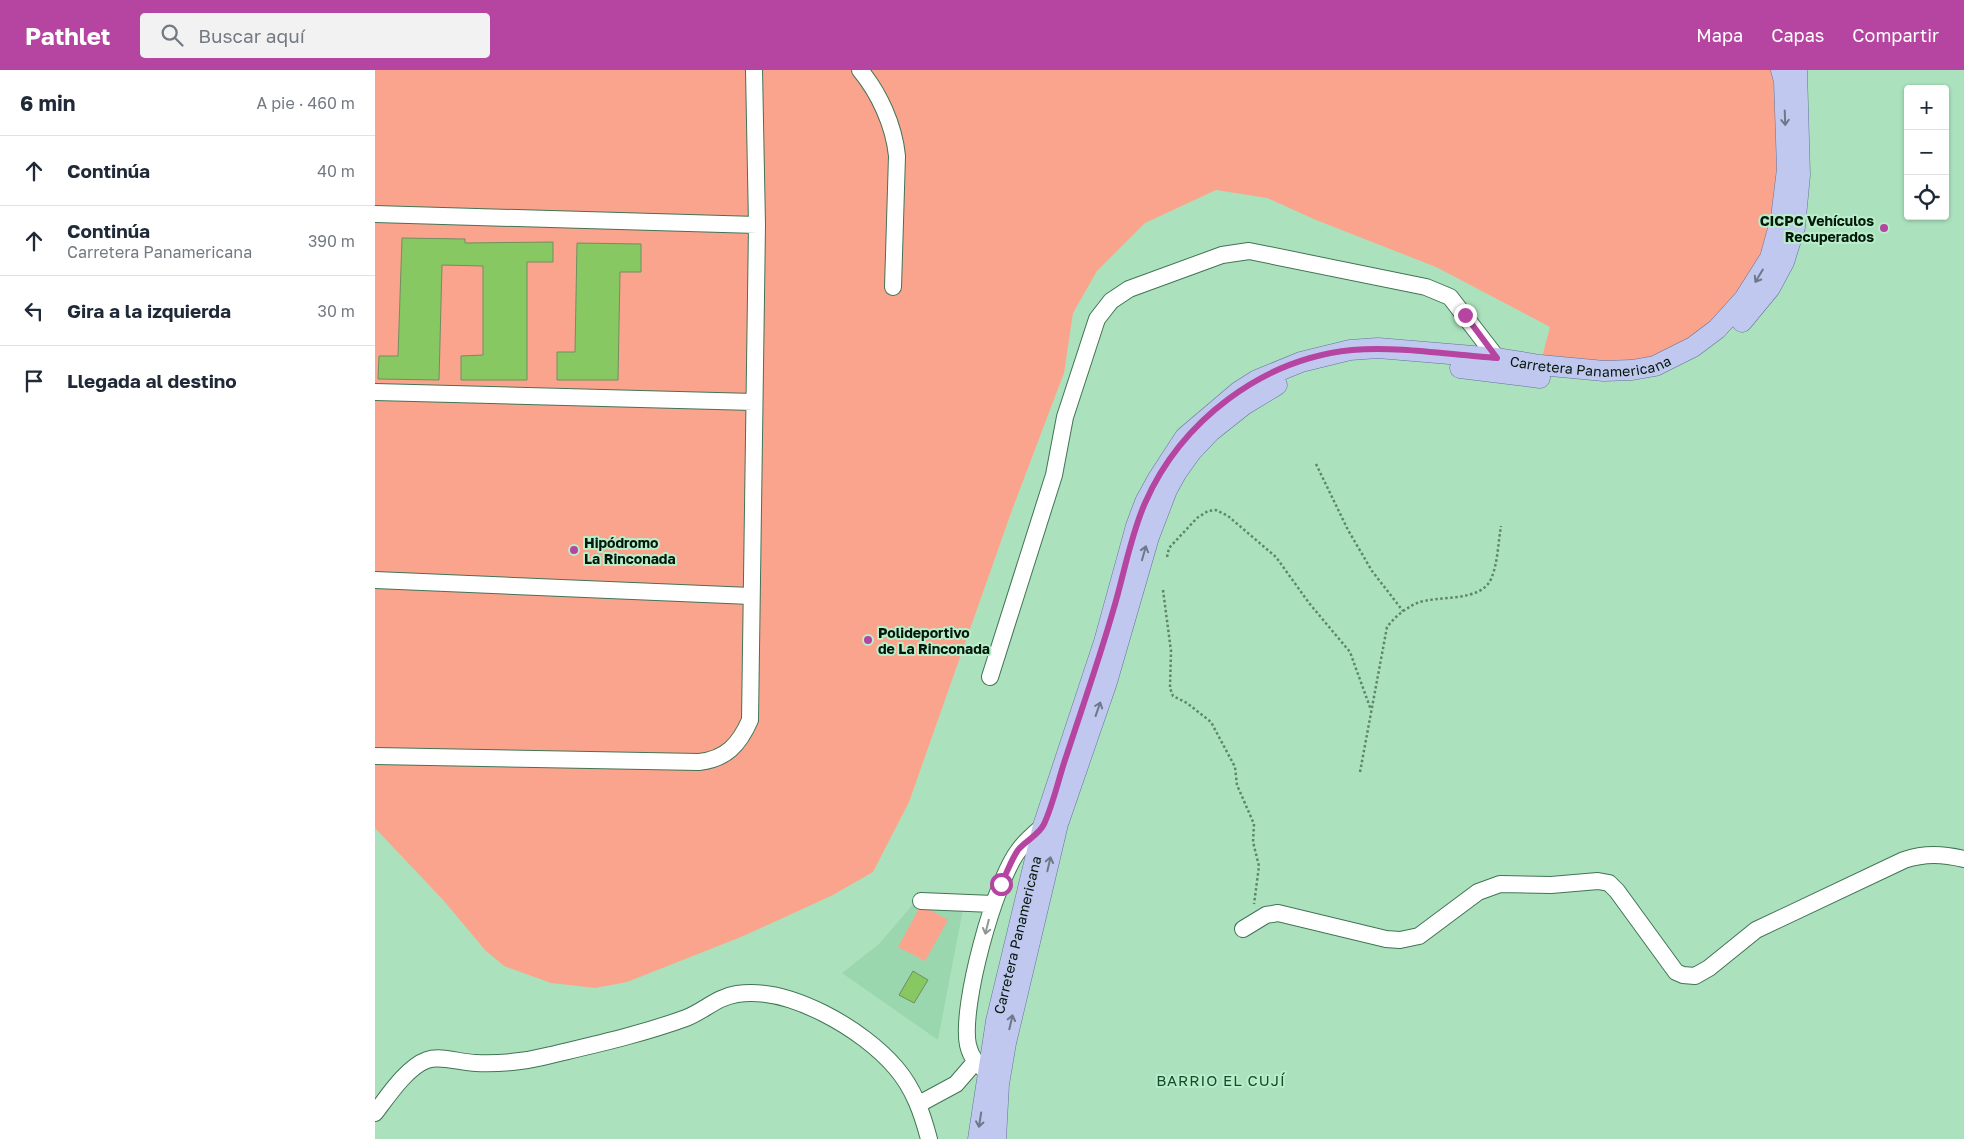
<!DOCTYPE html>
<html lang="es">
<head>
<meta charset="utf-8">
<style>
	body { margin:0; font-family:"Golos Text",sans-serif; background:#f2f2f3; color:#1f2937 }
	.controls { position:absolute; right:15px; top:15px; display:grid; overflow:hidden; border-radius:5px; box-shadow:0 1px 4px #0004 }
	.controls button { width:45px; height:45px; display:grid; place-items:center; padding:0; border:0; border-bottom:1px solid #e0e1e3; background:#fff; color:#1f2937; font:25px sans-serif }
	.stop { position:absolute; width:15px; height:15px; margin:-11px; border:4px solid #b545a1; border-radius:50%; background:#fff }
	.stop.end { background:#b545a1; border-color:#fff; box-shadow:0 1px 5px #0008 }
	.list { margin:0; padding:0; list-style:none }
	h2 { display:flex; justify-content:space-between; align-items:center; height:65px; margin:0; padding:0 20px; font-size:21px }
	h2 small { font-size:16px; font-weight:400; color:#747a83 }
	.list li { display:grid; grid-template-columns:32px 1fr auto; gap:15px; align-items:center; box-sizing:border-box; height:70px; padding:0 20px; border-top:1px solid #e0e1e3 }
	.list b { display:block; font-size:19px; white-space:nowrap }
	.list p { margin:0; font-size:16px; white-space:nowrap; color:#747a83 }
	.list em { font-size:16px; font-style:normal; color:#747a83 }
	.icon { flex:none; width:28px; height:28px; fill:none; stroke:currentColor; stroke-width:2; stroke-linecap:round; stroke-linejoin:round }
	.map { position:relative; flex:none; width:1589px; height:1069px; overflow:hidden }
	header { display:flex; align-items:center; gap:30px; box-sizing:border-box; height:70px; padding:0 25px; background:#b545a1; color:#fff }
	header strong { font-size:24px }
	nav { display:flex; gap:28px; margin-inline-start:auto; font-size:18px }
	.search { width:350px; height:45px; background:#f2f2f3; display:flex; align-items:center; gap:12px; box-sizing:border-box; padding:0 18px; border-radius:5px; color:#747a83; font-size:19px }
	main { display:flex }
	aside { flex:1; background:#fff }
	.map>svg:first-child { display:block }
</style>
</head>
<body>
<header>
<strong>Pathlet</strong>
<div class="search"><svg class="icon" aria-label="search" viewBox="0 0 24 24"><circle cx="10" cy="10" r="6"/><path d="M15 15l6 6"/></svg>Buscar aquí</div>
<nav><a>Mapa</a><a>Capas</a><a>Compartir</a></nav>
</header>
<main>
<aside>
<h2>6 min<small>A pie · 460 m</small></h2>
<ul class="list">
<li><svg class="icon" aria-label="ahead" viewBox="0 0 24 24"><path d="M12 20V5M6 11l6-6 6 6"/></svg><div><b>Continúa</b></div><em>40 m</em></li>
<li><svg class="icon" aria-label="ahead" viewBox="0 0 24 24"><path d="M12 20V5M6 11l6-6 6 6"/></svg><div><b>Continúa</b><p>Carretera Panamericana</p></div><em>390 m</em></li>
<li><svg class="icon" aria-label="left" viewBox="0 0 24 24"><path d="M17 20v-9H6M10 6l-5 5 5 5"/></svg><div><b>Gira a la izquierda</b></div><em>30 m</em></li>
<li><svg class="icon" aria-label="arrive" viewBox="0 0 24 24"><path d="M6 21V4h12l-3 4 3 4H6"/></svg><div><b>Llegada al destino</b></div></li>
</ul>
</aside>
<div class="map">
<svg width="1589" height="1069" viewBox="0 0 1589 1069">
	<rect width="100%" height="100%" fill="#abe2bd"/>
	<path fill="#9ad7af" d="M547,824L590,829L563,970L467,903L504,874Z"/>
	<path fill="#fba48d" d="M0,0H1406L1412,99L1378,216L1295,289L1165,295L1175,257L1061,197L941,150L892,128L841,120L770,153L722,201L698,243L689,303L637,440L534,732L498,802L458,825L366,867L252,912L220,918L176,913L129,896L110,880L69,831L0,758Z
		M546,835L573,850L550,891L523,877Z"/>
	<path fill="#88c862" stroke="#708e60" d="M27,168L90,169V173L178,172V192H152V310H86V286L108,285V196L67,195L64,310L3,309L4,286H23Z
		M202,173L266,174V202H245L243,310H182V282H200Z
		M538,901L553,910L539,933L524,925Z"/>
	<g fill="none" stroke-linecap="round" stroke-linejoin="round">
		<g stroke="#417454" stroke-width="18">
			<path id="minor" d="M485,0C504,23 519,55 522,86L518,217
				M0,144L382,155
				M0,322L379,332
				M0,510L376,526
				M615,607L679,405L690,347L722,249L736,231L754,219L847,185L874,181L1051,217L1075,227L1122,288
				M0,686L324,692C351,689 364,675 375,650L382,155L379,0
				M546,831L618,834
				M868,859L891,845L903,843L1011,869L1025,870L1044,866L1103,822L1125,814L1176,815L1223,811L1234,813L1242,821L1301,902L1308,905L1320,906L1334,898L1381,860L1529,790C1550,783 1568,784 1589,789
				M612,1002C602,994 596,988 593,975C585,937 620,810 644,780C650,771 660,763 668,756
				M544,1034L581,1014L600,992
				M0,1043C13,1026 32,997 52,990C66,985 86,993 101,993C125,994 153,991 176,985C222,974 267,964 311,948C329,941 342,927 362,924C414,916 488,959 521,998C539,1019 547,1043 554,1069"/>
		</g>
		<g stroke="#637298" stroke-width="21">
			<g id="major">
				<path d="M1367,252L1395,218L1409,192L1420,157L1425,105L1422,0"/>
				<path d="M1085,298L1165,308"/>
				<path id="s1" d="M603,1069L621,951L668,756L729,572L761,456L770,432L782,410L810,367L863,322L882,310L926,292L975,280L1003,278L1122,288L1165,295L1229,301L1257,300L1280,296L1318,277L1342,259L1369,229L1395,188L1406,148L1412,99L1409,11L1406,0"/>
				<path d="M621,1069L624,1014L631,973L683,754L732,612L774,467L792,420L802,402L817,381L835,362L869,335L902,315"/>
			</g>
		</g>
		<path stroke="#5f866c" stroke-width="2.5" stroke-dasharray="2.5 2.5" stroke-linecap="butt" d="M941,394L973,460L997,501L1028,541
			M792,487L794,478L822,448L833,441L841,440L853,446L901,487L934,533L975,582L996,640
			M788,520L796,581L795,618L798,626L812,633L836,652L860,697L862,715L879,754L878,772L884,796L879,834
			M985,702L1012,557C1020,547 1029,539 1042,533C1062,525 1105,533 1116,509C1123,493 1123,473 1126,456"/>
		<use href="#minor" stroke="#fff" stroke-width="16"/>
		<use href="#major" stroke="#c0c8ef" stroke-width="20"/>
	</g>
	<defs><path id="oneway-shaft" d="M-6 0H5M1.5-3L5.5 0L1.5 3" fill="none" stroke-width="1.6" stroke-linecap="round" stroke-linejoin="round" transform="scale(1.25)"/></defs>
	<g stroke="#6b7989">
		<use href="#oneway-shaft" transform="translate(1410 48) rotate(88)"/>
		<use href="#oneway-shaft" transform="translate(1384 206) rotate(121)"/>
		<use href="#oneway-shaft" transform="translate(769 483) rotate(-74)"/>
		<use href="#oneway-shaft" transform="translate(723 639) rotate(-71)"/>
		<use href="#oneway-shaft" transform="translate(674 794) rotate(-77)"/>
		<use href="#oneway-shaft" transform="translate(636 952) rotate(-77)"/>
		<use href="#oneway-shaft" transform="translate(605 1050) rotate(99)"/>
	</g>
	<use stroke="#8e9792" href="#oneway-shaft" transform="translate(612 857) rotate(104)"/>
	<g fill="none" stroke-linecap="round" stroke-linejoin="round">
		<path stroke="#b545a1" stroke-width="6" d="M626,814C632,803 636,790 643,780C650,771 664,765 669,754C678,735 684,707 691,687C707,638 724,590 738,541C749,505 755,467 770,433C806,351 887,289 977,280C1025,276 1075,285 1122,288L1090,245"/>
	</g>
	<g fill="#b545a1" stroke="#b8efca" stroke-width="2">
		<circle cx="1509" cy="158" r="5"/>
		<circle cx="199" cy="480" r="5"/>
		<circle cx="493" cy="570" r="5"/>
	</g>
	<g text-anchor="middle" dominant-baseline="central" stroke-width="4" stroke-linejoin="round" paint-order="stroke">
		<g font-size="14" font-weight="bold" fill="#04180c" stroke="#b8efca" text-anchor="start">
			<text x="1499" y="150" text-anchor="end">CICPC Vehículos<tspan x="1499" dy="16">Recuperados</tspan></text>
			<text x="209" y="472">Hipódromo<tspan x="209" dy="16">La Rinconada</tspan></text>
			<text x="503" y="562">Polideportivo<tspan x="503" dy="16">de La Rinconada</tspan></text>
		</g>
		<g font-size="14" fill="#04180c" stroke="#b8efca">
			<text stroke="none"><textPath href="#s1" startOffset="1168">Carretera Panamericana</textPath></text>
			<text stroke="none"><textPath href="#s1" startOffset="208">Carretera Panamericana</textPath></text>
		</g>
		<g font-size="15" letter-spacing="1" fill="#164b2d" stroke="#b8efca">
			<text x="846" y="1010">BARRIO EL CUJÍ</text>
		</g>
	</g>
</svg>
<div class="controls">
<button>+</button>
<button>−</button>
<button><svg class="icon" aria-label="locate" viewBox="0 0 24 24"><circle cx="12" cy="12" r="6"/><path d="M12 2v4M12 18v4M2 12h4M18 12h4"/></svg></button>
</div>
<div class="stop" style="left:626px;top:814px"></div>
<div class="stop end" style="left:1090px;top:245px"></div>
</div>
</main>
</body>
</html>
